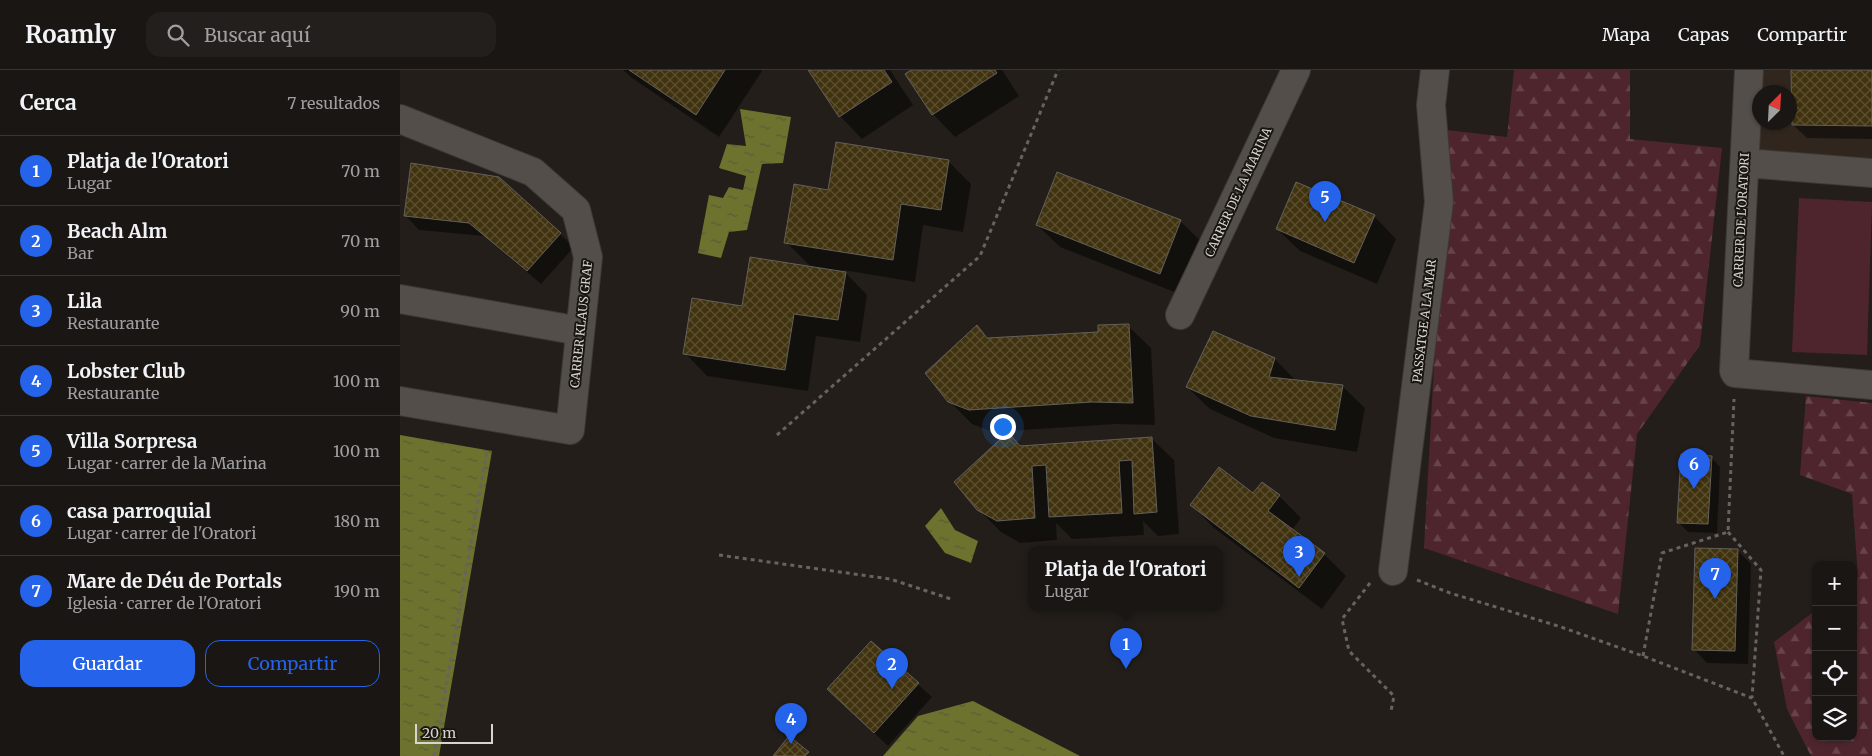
<!DOCTYPE html>
<html lang="es">
<head>
<meta charset="utf-8">
<style>
	body { margin:0; font-family:Merriweather,serif; background:#231f1d; color:#f1f3f6 }
	.controls { position:absolute; right:15px; bottom:15px; display:grid; overflow:hidden; border-radius:10px; box-shadow:0 1px 4px #0004 }
	.controls button { width:45px; height:45px; display:grid; place-items:center; padding:0; border:0; border-bottom:1px solid #383534; background:#1a1614; color:#f1f3f6; font:25px sans-serif }
	.compass { position:absolute; left:1352px; top:15px; width:45px; height:45px; border-radius:50%; background:#1a1614; box-shadow:0 1px 4px #0004; rotate:24deg }
	.scale { position:absolute; left:15px; bottom:12px; width:78px; box-sizing:border-box; padding-left:5px; border:2px solid #d8d4d1; border-top:0; font-size:14px; line-height:18px; white-space:nowrap; color:#d8d4d1; -webkit-text-stroke:4px #191511; paint-order:stroke }
	.you { position:absolute; left:602px; top:356px; width:18px; height:18px; margin:-12px; border:4px solid #fff; border-radius:50%; background:#1a73e8; box-shadow:0 0 0 8px #1a73e833 }
	.badge { display:grid; place-items:center; width:32px; height:32px; border-radius:50%; background:#2563eb; color:#fff; font-size:16px; font-weight:700 }
	.pin { position:absolute; translate:-50% -41px; filter:drop-shadow(0 1px 2px #0008) }
	.pin::after { content:''; position:absolute; top:26px; width:18px; height:15px; background:inherit; clip-path:polygon(0 0,100% 0,50% 100%) }
	.popup { position:absolute; left:628px; top:476px; width:195px; height:65px; box-sizing:border-box; display:grid; place-content:center; border-radius:10px; background:#1a1614; filter:drop-shadow(0 1px 4px #0005); font-size:16px; white-space:nowrap; color:#9f9fa0 }
	.popup b { font-size:19px; color:#f1f3f6 }
	.popup::after { content:''; position:absolute; left:50%; top:100%; margin-left:-10px; border:10px solid transparent; border-top-color:#1a1614 }
	.list { margin:0; padding:0; list-style:none }
	h2 { display:flex; justify-content:space-between; align-items:center; height:65px; margin:0; padding:0 20px; font-size:21px }
	h2 small { font-size:16px; font-weight:400; color:#9f9fa0 }
	.list li { display:grid; grid-template-columns:32px 1fr auto; gap:15px; align-items:center; box-sizing:border-box; height:70px; padding:0 20px; border-top:1px solid #383534 }
	.list b { display:block; font-size:19px; white-space:nowrap }
	.list p { margin:0; font-size:16px; white-space:nowrap; color:#9f9fa0 }
	.list em { font-size:16px; font-style:normal; color:#9f9fa0 }
	.actions { display:flex; gap:10px; padding:15px 20px }
	.actions a { flex:1; padding:11px 0; border:1px solid #2563eb; border-radius:15px; text-align:center; font-size:18px; color:#2563eb }
	.actions .main { background:#2563eb; color:#fff }
	.icon { flex:none; width:28px; height:28px; fill:none; stroke:currentColor; stroke-width:2; stroke-linecap:round; stroke-linejoin:round }
	.map { position:relative; flex:none; width:1472px; height:686px; overflow:hidden }
	header { display:flex; align-items:center; gap:30px; box-sizing:border-box; height:70px; padding:0 25px; background:#1a1614; border-bottom:1px solid #383534 }
	header strong { font-size:24px }
	nav { display:flex; gap:28px; margin-inline-start:auto; font-size:18px }
	.search { width:350px; height:45px; background:#231f1d; display:flex; align-items:center; gap:12px; box-sizing:border-box; padding:0 18px; border-radius:15px; color:#9f9fa0; font-size:19px }
	main { display:flex }
	aside { flex:1; background:#1a1614 }
	.map>svg:first-child { display:block }
</style>
</head>
<body>
<header>
<strong>Roamly</strong>
<div class="search"><svg class="icon" aria-label="search" viewBox="0 0 24 24"><circle cx="10" cy="10" r="6"/><path d="M15 15l6 6"/></svg>Buscar aquí</div>
<nav><a>Mapa</a><a>Capas</a><a>Compartir</a></nav>
</header>
<main>
<aside>
<h2>Cerca<small>7 resultados</small></h2>
<ul class="list">
<li><span class="badge">1</span><div><b>Platja de l'Oratori</b><p>Lugar</p></div><em>70 m</em></li>
<li><span class="badge">2</span><div><b>Beach Alm</b><p>Bar</p></div><em>70 m</em></li>
<li><span class="badge">3</span><div><b>Lila</b><p>Restaurante</p></div><em>90 m</em></li>
<li><span class="badge">4</span><div><b>Lobster Club</b><p>Restaurante</p></div><em>100 m</em></li>
<li><span class="badge">5</span><div><b>Villa Sorpresa</b><p>Lugar · carrer de la Marina</p></div><em>100 m</em></li>
<li><span class="badge">6</span><div><b>casa parroquial</b><p>Lugar · carrer de l'Oratori</p></div><em>180 m</em></li>
<li><span class="badge">7</span><div><b>Mare de Déu de Portals</b><p>Iglesia · carrer de l'Oratori</p></div><em>190 m</em></li>
</ul>
<div class="actions"><a class="main">Guardar</a><a>Compartir</a></div>
</aside>
<div class="map">
<svg width="1472" height="686" viewBox="0 0 1472 686">
	<defs>
		<pattern id="forest-firs" width="22" height="20" patternUnits="userSpaceOnUse" patternTransform="scale(1.25)"><rect width="22" height="20" fill="#4e252d"/><path d="M5 1l3.5 6h-7zM16 11l3.5 6h-7z" fill="#67444a"/></pattern>
		<pattern id="water-ripples" width="26" height="14" patternUnits="userSpaceOnUse" patternTransform="scale(1.25)"><rect width="26" height="14" fill="#6d722e"/><path d="M2 4q2-2 4 0t4 0M15 11q2-2 4 0t4 0" fill="none" stroke="#595c36"/></pattern>
		<pattern id="building-cross-hatch" width="8" height="8" patternUnits="userSpaceOnUse" patternTransform="scale(1.25)"><rect width="8" height="8" fill="#41330f"/><path d="M0 0l8 8M0 8l8-8" fill="none" stroke="#5c5031"/></pattern>
	</defs>
	<rect width="100%" height="100%" fill="#231e1a"/>
	<path fill="#30261e" d="M1361,0H1472V88L1358,82L1360,52H1390V22H1361Z"/>
	<path fill="url(#forest-firs)" d="M1114,0H1230V69L1322,78L1300,275L1237,364L1218,544L1024,478L1047,60L1107,67Z
		M1406,326L1472,333V686H1411L1387,639L1374,572L1416,540V667H1453V511L1458,507L1452,424L1400,405Z"/>
	<path fill="#4e252d" d="M1399,128L1472,132L1467,285L1392,282Z"/>
	<path fill="url(#water-ripples)" d="M340,39L391,47L383,93L362,94L347,160L329,162L321,188L298,183L309,125L323,128L329,117L343,120L346,106L319,98L327,74L346,76Z
		M0,365L92,381L39,686H0Z
		M541,438L555,460L578,471L571,493L545,483L525,456Z
		M573,631L680,686H483L518,646Z"/>
	<path fill="#0007" d="M223,0H361L362,1L319,67L232,8Z
		M409,0H490L513,35L462,69L440,46Z
		M514,0H602L619,26L555,67L533,44Z
		M1472,0V69L1407,68L1393,55Z
		M548,91L571,114L563,162L523,155L515,212L443,200L467,225L460,272L416,266L408,321L307,306L285,283L343,237L411,197L386,172L429,121Z
		M12,94L160,164L174,177L141,214L84,166L19,160L6,146Z
		M974,146L996,169L977,214L900,181L877,159Z
		M780,151L803,173L782,225L660,177L637,155Z
		M728,256L751,278L755,355L715,354L593,362L572,354L549,331L577,257L589,269L700,264Z
		M814,263L875,289L896,311L942,316L965,338L957,382L874,368L810,339L787,317Z
		M751,368L774,390L779,464L758,466L743,451L744,465L672,469L656,453L657,470L620,473L601,462L578,439L620,377Z
		M1311,387L1320,397L1317,463L1288,462L1278,452Z
		M854,424L879,426L901,448L892,460L924,484L946,506L922,539L814,458L791,435Z
		M1337,480L1351,494L1348,594L1307,593L1294,579Z
		M471,572L532,627L488,676L442,633Z"/>
	<path fill="url(#building-cross-hatch)" stroke="#63605a" d="M229,0H325L296,45Z
		M408,0H484L492,12L439,47Z
		M511,0H595L597,3L532,45L505,4Z
		M1391,0H1472V56L1392,55Z
		M436,72L549,90L541,140L501,134L493,190L384,173L394,114L428,120Z
		M11,93L99,107L161,163L127,201L69,153L4,146Z
		M657,102L781,150L760,204L636,155Z
		M896,112L975,145L954,193L876,159Z
		M350,187L446,202L438,250L394,244L385,300L283,284L292,228L342,236Z
		M729,254L733,333L692,332L569,340L548,332L525,303L577,255L587,268L698,262V255Z
		M813,261L875,288L869,307L943,315L935,360L851,346L786,317Z
		M608,362L620,376L752,367L757,442L734,444L732,390L719,391L722,443L649,447L646,395L632,396L635,448L597,451L577,440L554,412Z
		M1281,384L1312,386L1308,454L1277,453Z
		M819,397L853,423L862,412L880,425L868,441L925,483L899,518L790,435Z
		M1295,478L1338,479L1335,581L1292,580Z
		M471,571L519,613L474,663L427,619Z
		M389,666L409,682L405,686H373Z"/>
	<g fill="none" stroke-linecap="round" stroke-linejoin="round">
		<g stroke="#3d3936" stroke-width="30">
			<path id="minor" d="M1349,0L1334,301L1335,303L1472,315
				M0,49L133,102L176,140L188,187L170,360L0,331
				M1345,93L1472,103
				M0,229L180,261
				M780,245L896,0
				M993,501L1039,132L1031,35L1035,0"/>
		</g>
		<path stroke="#67635f" stroke-width="3" stroke-dasharray="4 4" stroke-linecap="butt" d="M377,365L580,186L658,0
			M1328,462L1361,500L1352,628
			M319,485L490,509L554,530
			M1017,510L1050,523L1158,556L1243,586L1352,628L1384,686
			M970,513L942,549L949,581L994,626L991,641
			M1243,586L1262,483L1328,462L1334,329
			M34,686L87,380"/>
		<use href="#minor" stroke="#544e4a" stroke-width="28"/>
	</g>
	<g text-anchor="middle" dominant-baseline="central" stroke-width="4" stroke-linejoin="round" paint-order="stroke">
		<g font-size="12" fill="#d8d4d1" stroke="#191511">
			<text transform="translate(838 122) rotate(-65)">CARRER DE LA MARINA</text>
			<text transform="translate(1341 150) rotate(-87)">CARRER DE L'ORATORI</text>
			<text transform="translate(1024 251) rotate(-83)">PASSATGE A LA MAR</text>
			<text transform="translate(181 254) rotate(-84)">CARRER KLAUS GRAF</text>
		</g>
	</g>
</svg>
<div class="controls">
<button>+</button>
<button>−</button>
<button><svg class="icon" aria-label="locate" viewBox="0 0 24 24"><circle cx="12" cy="12" r="6"/><path d="M12 2v4M12 18v4M2 12h4M18 12h4"/></svg></button>
<button><svg class="icon" aria-label="layers" viewBox="0 0 24 24"><path d="M12 4l9 5-9 5-9-5zM3 14l9 5 9-5"/></svg></button>
</div>
<svg class="compass" viewBox="-18 -18 36 36"><path d="M0-13l5 13h-10z" fill="#e53935"/><path d="M0 13l5-13h-10z" fill="#9f9fa0"/></svg>
<div class="scale">20 m</div>
<div class="you"></div>
<div class="pin badge" style="left:726px;top:599px">1</div>
<div class="popup"><b>Platja de l'Oratori</b>Lugar</div>
<div class="pin badge" style="left:492px;top:619px">2</div>
<div class="pin badge" style="left:899px;top:507px">3</div>
<div class="pin badge" style="left:391px;top:674px">4</div>
<div class="pin badge" style="left:925px;top:152px">5</div>
<div class="pin badge" style="left:1294px;top:419px">6</div>
<div class="pin badge" style="left:1315px;top:529px">7</div>
</div>
</main>
</body>
</html>
